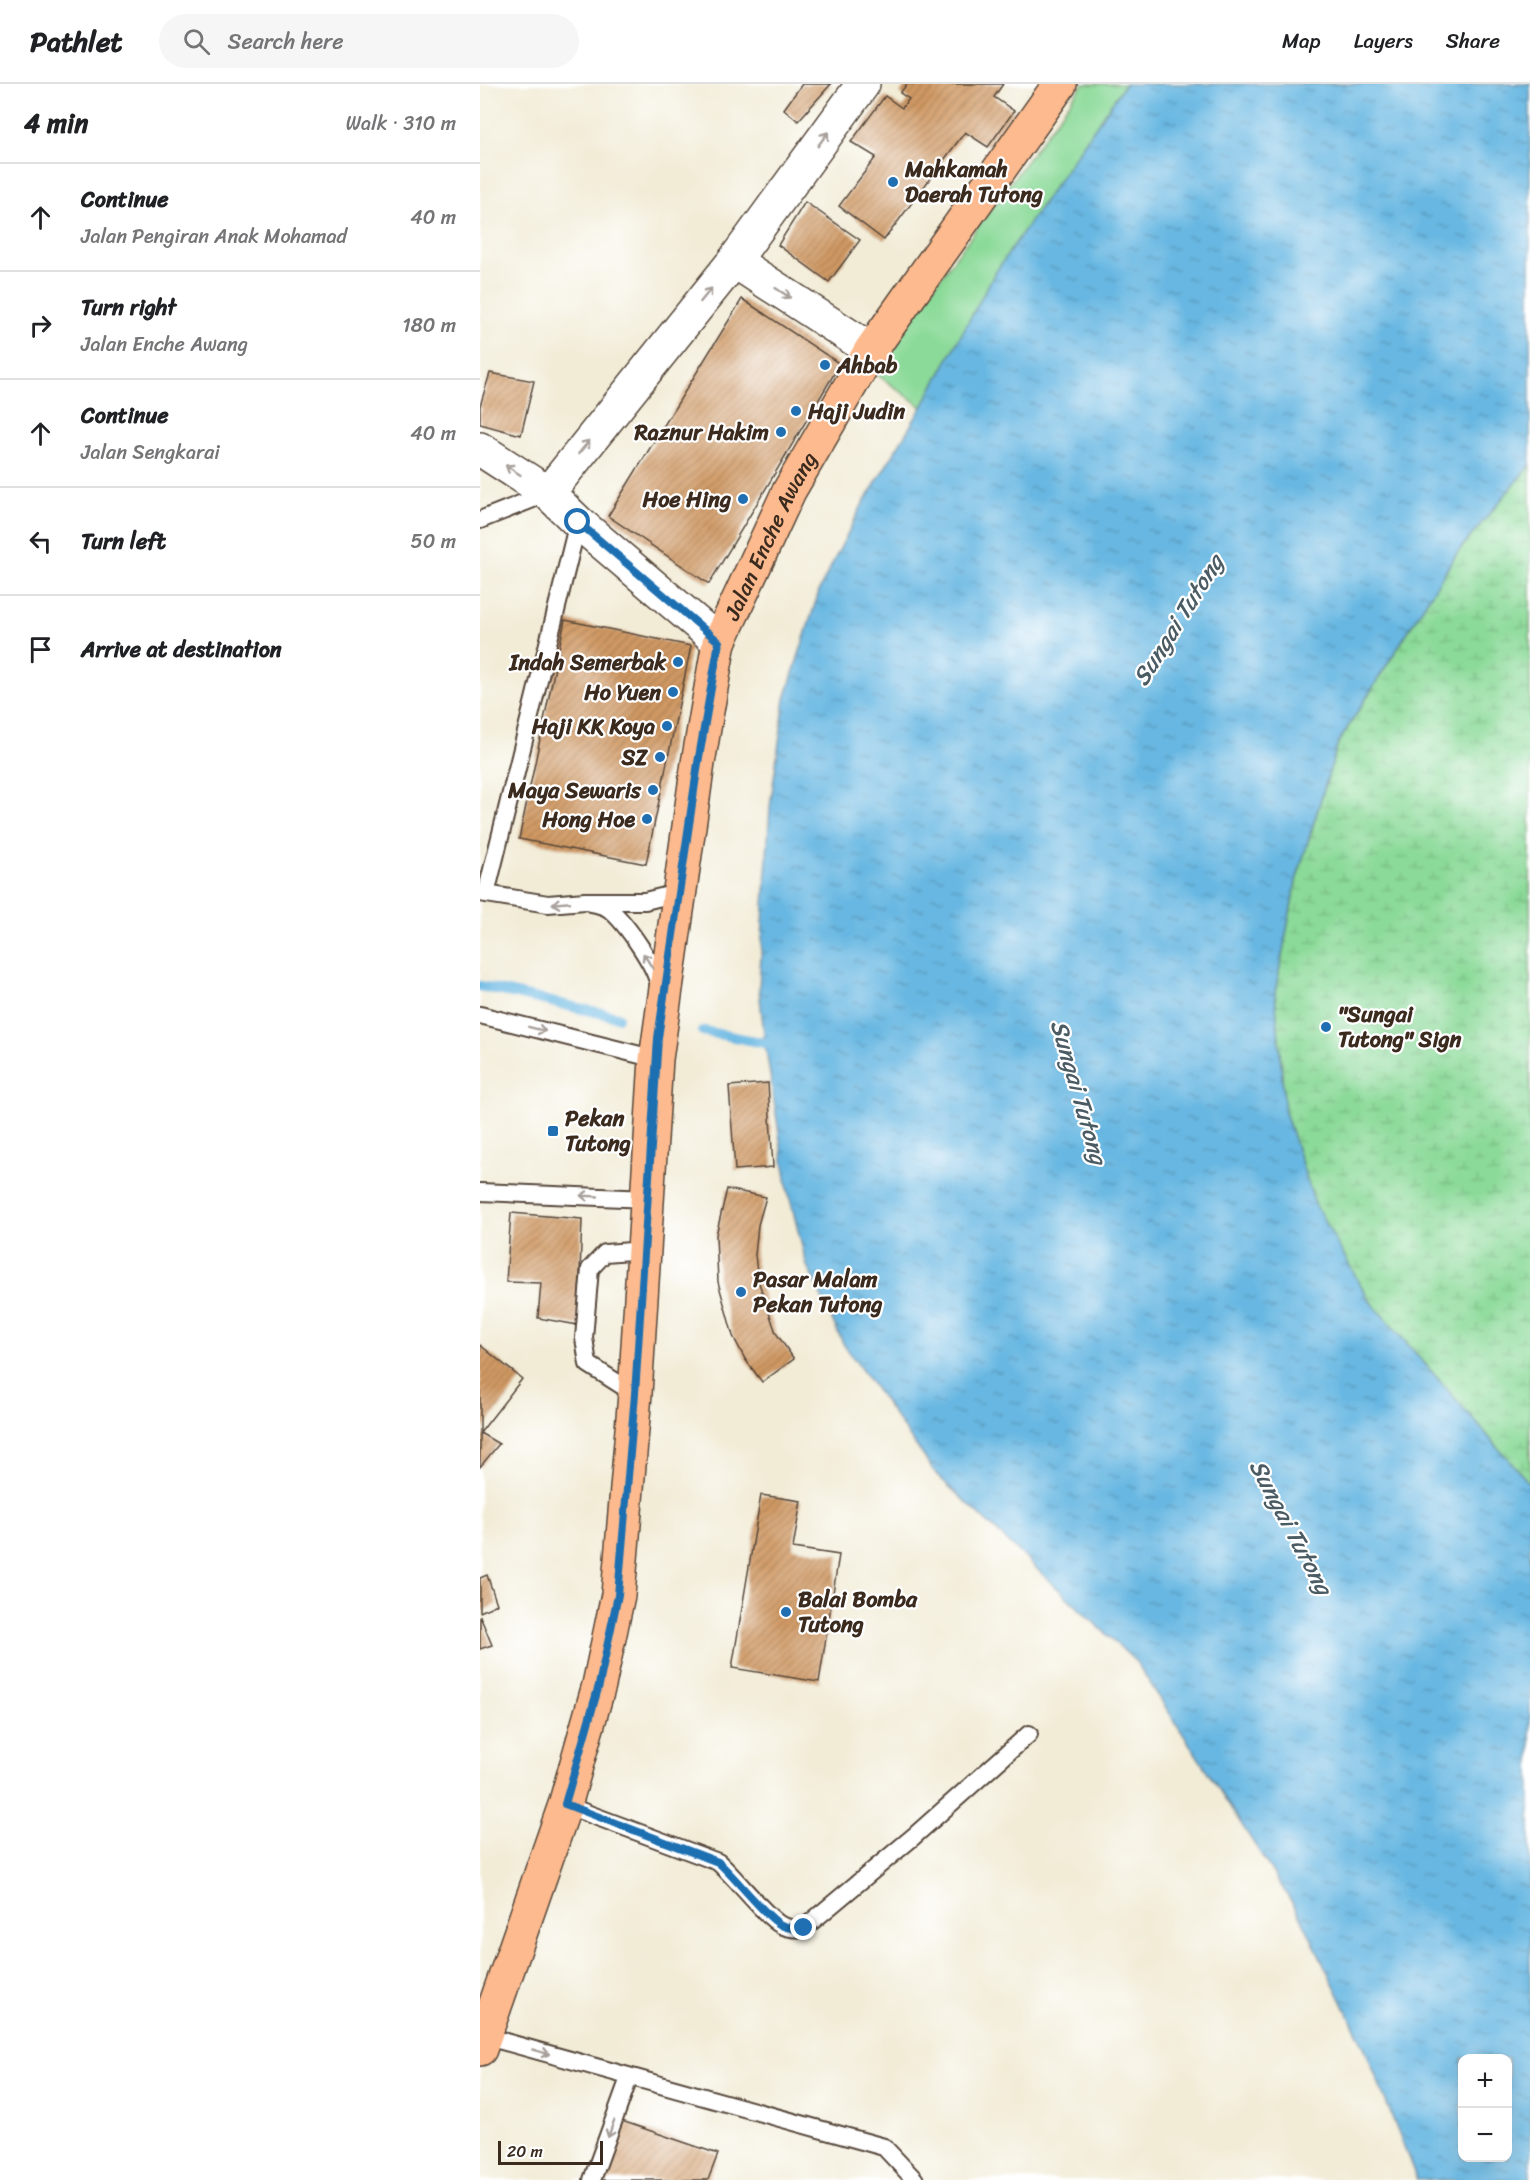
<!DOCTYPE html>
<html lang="en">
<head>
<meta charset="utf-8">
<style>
	body { margin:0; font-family:Sriracha,sans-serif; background:#f6f6f6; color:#202124 }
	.controls { position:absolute; right:18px; bottom:18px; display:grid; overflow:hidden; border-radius:12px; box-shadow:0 6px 24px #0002 }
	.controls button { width:54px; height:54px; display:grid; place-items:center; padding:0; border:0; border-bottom:2px solid #e0e0e0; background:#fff; color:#202124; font:30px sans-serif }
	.scale { position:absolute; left:18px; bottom:15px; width:105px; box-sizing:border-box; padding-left:6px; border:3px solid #3b2a1e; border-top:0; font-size:16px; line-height:21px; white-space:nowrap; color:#3b2a1e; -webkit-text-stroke:4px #fff; paint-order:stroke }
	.stop { position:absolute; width:18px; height:18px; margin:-14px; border:4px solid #1f6fb2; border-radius:50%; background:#fff }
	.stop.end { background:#1f6fb2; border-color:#fff; box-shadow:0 2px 6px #0008 }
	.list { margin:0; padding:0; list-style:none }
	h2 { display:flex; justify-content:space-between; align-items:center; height:78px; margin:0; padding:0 24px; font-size:26px }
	h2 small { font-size:20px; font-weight:400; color:#757577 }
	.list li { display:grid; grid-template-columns:39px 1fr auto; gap:18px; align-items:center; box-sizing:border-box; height:108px; padding:0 24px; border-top:2px solid #e0e0e0 }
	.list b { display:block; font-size:22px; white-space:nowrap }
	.list p { margin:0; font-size:20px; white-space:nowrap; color:#757577 }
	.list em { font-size:20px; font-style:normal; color:#757577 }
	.icon { flex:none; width:33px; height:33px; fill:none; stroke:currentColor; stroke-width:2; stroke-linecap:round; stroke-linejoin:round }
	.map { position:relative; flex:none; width:1050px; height:2096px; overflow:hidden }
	header { display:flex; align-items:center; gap:36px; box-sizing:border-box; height:84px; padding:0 30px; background:#fff; border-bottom:2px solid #e0e0e0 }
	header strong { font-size:28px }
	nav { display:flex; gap:33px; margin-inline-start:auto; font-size:21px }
	.search { width:420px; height:54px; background:#f6f6f6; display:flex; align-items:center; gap:15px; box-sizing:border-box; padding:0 21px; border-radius:33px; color:#757577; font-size:22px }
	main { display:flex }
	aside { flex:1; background:#fff }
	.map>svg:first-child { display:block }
</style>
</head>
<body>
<header>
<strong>Pathlet</strong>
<div class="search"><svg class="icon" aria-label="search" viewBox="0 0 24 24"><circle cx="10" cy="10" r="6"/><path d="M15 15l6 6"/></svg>Search here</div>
<nav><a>Map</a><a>Layers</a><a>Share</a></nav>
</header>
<main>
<aside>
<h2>4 min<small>Walk · 310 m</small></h2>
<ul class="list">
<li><svg class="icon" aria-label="ahead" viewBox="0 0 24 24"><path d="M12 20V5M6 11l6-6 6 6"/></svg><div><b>Continue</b><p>Jalan Pengiran Anak Mohamad</p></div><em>40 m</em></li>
<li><svg class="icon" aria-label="right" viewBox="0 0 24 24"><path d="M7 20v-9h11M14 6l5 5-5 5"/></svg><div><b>Turn right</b><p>Jalan Enche Awang</p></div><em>180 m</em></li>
<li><svg class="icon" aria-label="ahead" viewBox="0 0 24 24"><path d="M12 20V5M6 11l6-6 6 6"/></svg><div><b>Continue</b><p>Jalan Sengkarai</p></div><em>40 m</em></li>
<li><svg class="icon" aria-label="left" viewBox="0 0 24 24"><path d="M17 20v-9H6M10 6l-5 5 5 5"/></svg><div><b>Turn left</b></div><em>50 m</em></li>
<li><svg class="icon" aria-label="arrive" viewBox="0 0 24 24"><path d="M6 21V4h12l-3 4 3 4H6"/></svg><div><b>Arrive at destination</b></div></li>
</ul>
</aside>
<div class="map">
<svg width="1050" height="2096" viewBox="0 0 1050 2096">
	<defs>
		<pattern id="wetland-marsh" width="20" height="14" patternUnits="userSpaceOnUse" patternTransform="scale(1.5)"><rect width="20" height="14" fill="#8bda99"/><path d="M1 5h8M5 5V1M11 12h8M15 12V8" fill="none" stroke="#79bb83"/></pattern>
		<pattern id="water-ripples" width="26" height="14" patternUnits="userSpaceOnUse" patternTransform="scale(1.5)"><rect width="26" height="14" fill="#68b7e2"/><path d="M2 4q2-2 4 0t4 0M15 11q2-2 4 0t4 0" fill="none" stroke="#5795b7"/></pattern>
		<pattern id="building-hatch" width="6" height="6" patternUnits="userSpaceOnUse" patternTransform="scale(1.5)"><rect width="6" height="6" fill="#d09963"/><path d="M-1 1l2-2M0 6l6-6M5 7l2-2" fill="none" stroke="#aa7d51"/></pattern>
	</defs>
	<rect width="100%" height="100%" fill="#fff"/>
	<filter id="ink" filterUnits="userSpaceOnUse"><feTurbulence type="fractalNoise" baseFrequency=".0167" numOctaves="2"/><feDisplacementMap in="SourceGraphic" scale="12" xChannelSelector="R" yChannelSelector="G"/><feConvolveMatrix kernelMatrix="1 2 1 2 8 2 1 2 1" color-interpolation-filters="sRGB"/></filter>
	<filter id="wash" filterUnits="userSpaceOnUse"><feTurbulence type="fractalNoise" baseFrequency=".008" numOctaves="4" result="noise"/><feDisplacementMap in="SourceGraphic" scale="24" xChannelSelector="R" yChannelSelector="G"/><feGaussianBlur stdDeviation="1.35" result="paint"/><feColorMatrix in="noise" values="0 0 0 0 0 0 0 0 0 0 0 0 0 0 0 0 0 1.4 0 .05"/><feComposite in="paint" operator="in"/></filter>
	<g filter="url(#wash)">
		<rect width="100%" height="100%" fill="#f2ecd7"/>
		<path fill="url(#wetland-marsh)" stroke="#63825c" stroke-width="1.5" d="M1050,381V1400L889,1216L835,1120L805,1028L795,909L816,797L858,659L977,469Z"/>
		<path fill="#8bda99" stroke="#63825c" stroke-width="1.5" d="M603,0H645L515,189L442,323L392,287Z"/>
		<path fill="url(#water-ripples)" stroke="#527080" stroke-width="1.5" fill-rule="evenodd" d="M645,0H1050V381L977,469L858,659L816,797L795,909L805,1028L835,1120L889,1216L1050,1400V2096H937L886,1967L819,1829L657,1579L457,1391L364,1261L327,1182L308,1107L285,959L279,905L290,723L305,615L340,504L381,423L442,323L515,189ZM982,1974H1028V2074H982Z"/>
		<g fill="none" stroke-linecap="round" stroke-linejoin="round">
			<path stroke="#68b7e2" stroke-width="10" d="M0,902L138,933
				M223,947L285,959H300"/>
		</g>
		<g id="blocks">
			<path fill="url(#building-hatch)" d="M322,0H351L318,37L304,25Z
				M427,0H523L514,13L534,27L508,63L485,48L404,156L359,122L396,73L371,58L405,12L422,24L429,15L420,9Z
				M325,118L380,156L349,198L298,161Z
				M262,215L360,280L229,500L128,432Z
				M10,289L54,297L41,351L0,340V322Z
				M85,536L211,562L166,780L39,755Z
				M288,999L293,1083L255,1086L249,1002Z
				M247,1105L286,1113L278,1141L275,1171L278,1196L296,1249L314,1275L282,1298L265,1275L253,1252L238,1198L236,1151Z
				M31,1129L102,1135L98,1241L58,1234L61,1199L26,1198Z
				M0,1261L42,1295L0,1349Z
				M0,1349L19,1360L0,1383Z
				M281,1411L321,1417L313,1464L359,1471L339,1598L252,1584Z
				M7,1491L17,1520L0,1528V1494Z
				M0,1532L12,1561L0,1565Z
				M139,2036L238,2070L228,2096H118Z"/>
		</g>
	</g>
	<g filter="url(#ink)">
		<use href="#blocks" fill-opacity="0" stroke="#56473a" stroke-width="1.5"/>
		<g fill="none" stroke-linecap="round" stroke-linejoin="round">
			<g stroke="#56473a" stroke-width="20">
				<path id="lane" d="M0,436L68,409
					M0,809L68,820L105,817H165L201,808
					M6,810L98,438
					M111,819C116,820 124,822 129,825C145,838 179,885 179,905
					M0,931L176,975
					M0,1108L168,1115
					M155,1310L108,1280L104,1254L110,1185L125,1169L164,1166
					M85,1721L238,1778C255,1793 286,1833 301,1841C310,1845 315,1845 324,1844L433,1753L549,1650
					M4,1952L404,2063L435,2096
					M112,2096L149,1994"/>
			</g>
			<g stroke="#56473a" stroke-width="36">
				<path id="street" d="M254,177L391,266
					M0,365L68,409L98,438L239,558
					M68,409L254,177L383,0"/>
			</g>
			<g stroke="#56473a" stroke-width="36">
				<g id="primary">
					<path id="s1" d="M0,1965L85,1721L119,1601L138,1511L155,1310L176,975L218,679L239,558L309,407L391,266L580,0"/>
				</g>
			</g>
			<use href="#lane" stroke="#fff" stroke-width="16"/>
			<use href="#street" stroke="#fff" stroke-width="33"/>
			<use href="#primary" stroke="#fcba8e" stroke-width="33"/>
		</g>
		<defs><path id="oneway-shaft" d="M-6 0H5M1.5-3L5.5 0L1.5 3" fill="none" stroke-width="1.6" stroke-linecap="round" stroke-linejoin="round" transform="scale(1.5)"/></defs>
		<g stroke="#a79f9a">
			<use href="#oneway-shaft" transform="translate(343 55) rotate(-54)"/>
			<use href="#oneway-shaft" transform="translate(303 209) rotate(33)"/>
			<use href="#oneway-shaft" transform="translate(226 211) rotate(-51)"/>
			<use href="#oneway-shaft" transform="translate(104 363) rotate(-51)"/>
			<use href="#oneway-shaft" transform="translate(33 386) rotate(-147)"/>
			<use href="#oneway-shaft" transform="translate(81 819) rotate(175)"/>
			<use href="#oneway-shaft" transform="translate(168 877) rotate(-122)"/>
			<use href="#oneway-shaft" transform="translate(57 945) rotate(14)"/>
			<use href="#oneway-shaft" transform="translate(109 1112) rotate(-177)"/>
			<use href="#oneway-shaft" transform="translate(61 1968) rotate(16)"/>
			<use href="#oneway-shaft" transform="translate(131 2045) rotate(110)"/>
		</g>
	</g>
	<g fill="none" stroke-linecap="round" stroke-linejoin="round" filter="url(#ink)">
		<path stroke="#1f6fb2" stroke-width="8" d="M98,438L239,558L218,679L178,954L155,1310L138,1511L119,1601L85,1720L238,1778C255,1793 286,1833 301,1841C310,1845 315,1845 324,1844"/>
	</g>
	<g fill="#1f6fb2" stroke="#fff" stroke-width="2">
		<circle cx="413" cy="98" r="6"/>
		<circle cx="345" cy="281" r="6"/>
		<circle cx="316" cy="327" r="6"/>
		<circle cx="301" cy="348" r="6"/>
		<circle cx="263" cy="415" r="6"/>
		<circle cx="198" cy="578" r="6"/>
		<circle cx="193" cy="608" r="6"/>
		<circle cx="187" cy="642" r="6"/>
		<circle cx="180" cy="673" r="6"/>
		<circle cx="173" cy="706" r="6"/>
		<circle cx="167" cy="735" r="6"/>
		<circle cx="846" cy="943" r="6"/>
		<rect x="67" y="1041" width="12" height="12" rx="3"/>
		<circle cx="261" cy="1208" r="6"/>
		<circle cx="306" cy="1528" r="6"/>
	</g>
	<g text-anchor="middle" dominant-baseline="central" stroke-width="4.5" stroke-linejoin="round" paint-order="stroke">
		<g font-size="22" font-weight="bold" fill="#3b2a1e" stroke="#fff" text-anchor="end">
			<text x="425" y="85" text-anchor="start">Mahkamah<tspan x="425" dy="25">Daerah Tutong</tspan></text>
			<text x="357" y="281" text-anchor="start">Ahbab</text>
			<text x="328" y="327" text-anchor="start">Haji Judin</text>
			<text x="289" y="348">Raznur Hakim</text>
			<text x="251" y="415">Hoe Hing</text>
			<text x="186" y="578">Indah Semerbak</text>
			<text x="181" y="608">Ho Yuen</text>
			<text x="175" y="642">Haji KK Koya</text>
			<text x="168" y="673">SZ</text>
			<text x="161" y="706">Maya Sewaris</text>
			<text x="155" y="735">Hong Hoe</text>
			<text x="858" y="930" text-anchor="start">"Sungai<tspan x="858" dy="25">Tutong" Sign</tspan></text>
			<text x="85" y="1034" text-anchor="start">Pekan<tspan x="85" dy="25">Tutong</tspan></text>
			<text x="273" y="1195" text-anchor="start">Pasar Malam<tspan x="273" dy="25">Pekan Tutong</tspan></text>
			<text x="318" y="1515" text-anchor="start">Balai Bomba<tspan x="318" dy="25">Tutong</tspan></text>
		</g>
		<g font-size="22" fill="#3b2a1e" stroke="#fff">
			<text stroke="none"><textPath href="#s1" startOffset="1552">Jalan Enche Awang</textPath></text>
		</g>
		<g font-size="24" font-style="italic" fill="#4b5b63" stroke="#fff">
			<text transform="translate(698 536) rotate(-58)">Sungai Tutong</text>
			<text transform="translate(599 1008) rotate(74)">Sungai Tutong</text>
			<text transform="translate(811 1443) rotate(62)">Sungai Tutong</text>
		</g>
	</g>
</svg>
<div class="controls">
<button>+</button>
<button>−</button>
</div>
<div class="scale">20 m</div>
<div class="stop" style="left:98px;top:438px"></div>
<div class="stop end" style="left:324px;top:1844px"></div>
</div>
</main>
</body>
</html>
